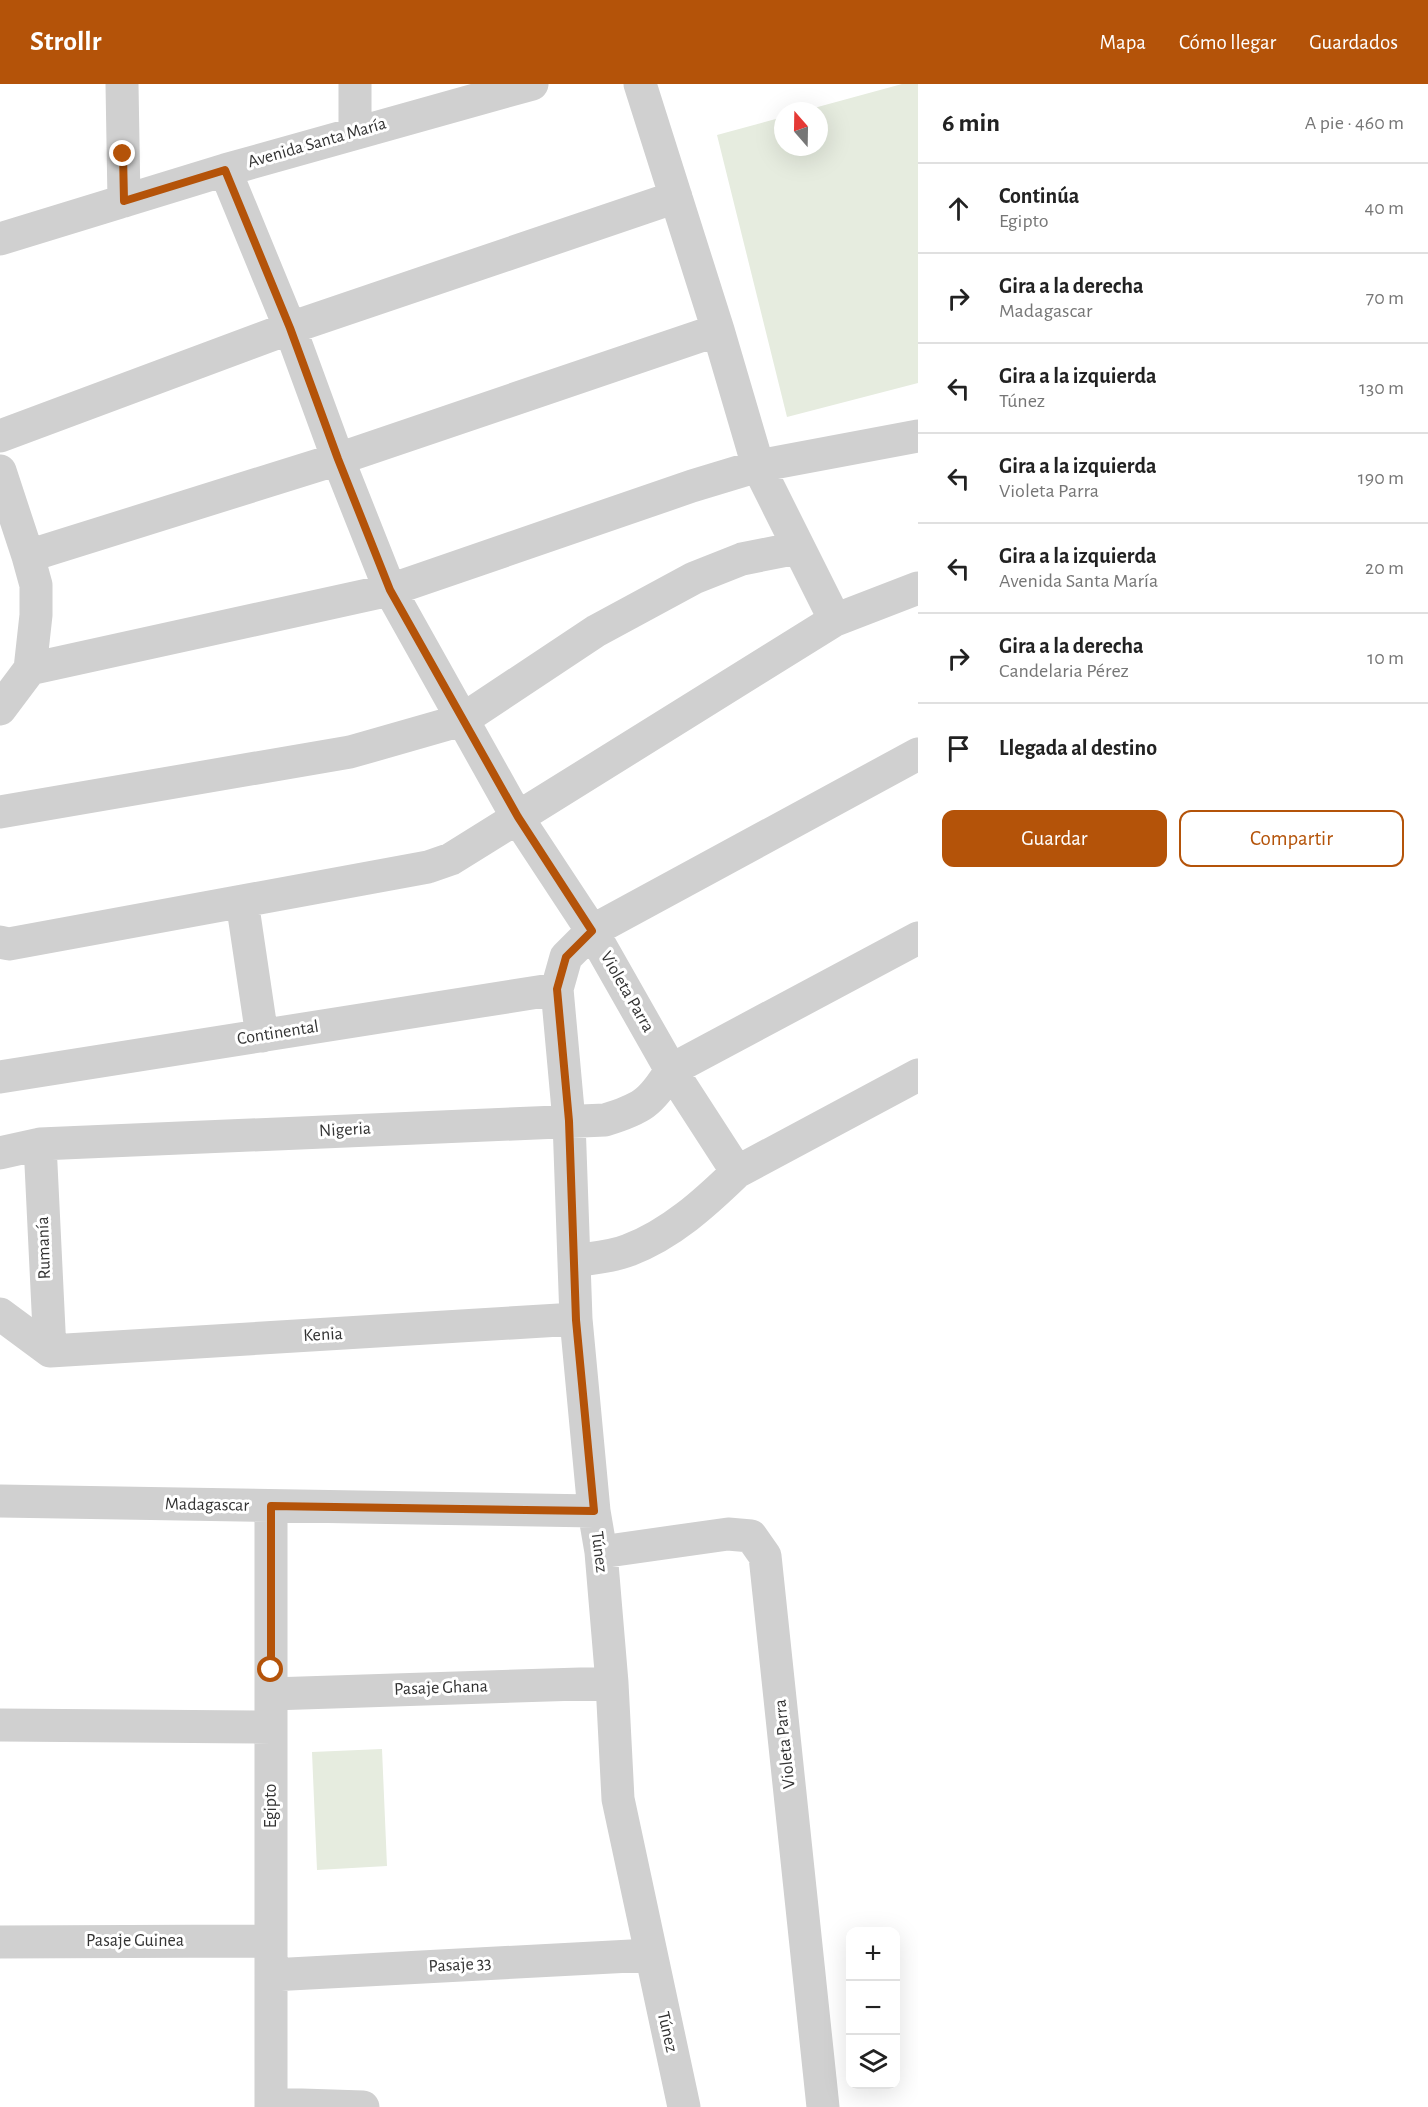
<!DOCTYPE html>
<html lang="es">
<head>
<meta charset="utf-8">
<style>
	body { margin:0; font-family:"Alegreya Sans",sans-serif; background:#f6f6f6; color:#222 }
	.controls { position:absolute; right:18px; bottom:18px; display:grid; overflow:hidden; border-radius:12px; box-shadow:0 6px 24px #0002 }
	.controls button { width:54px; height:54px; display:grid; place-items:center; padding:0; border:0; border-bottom:2px solid #e0e0e0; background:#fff; color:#222; font:30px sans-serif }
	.compass { position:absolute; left:774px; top:18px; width:54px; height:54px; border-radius:50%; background:#fff; box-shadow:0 6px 24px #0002; rotate:340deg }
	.stop { position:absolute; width:18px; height:18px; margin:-14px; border:4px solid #b45309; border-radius:50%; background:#fff }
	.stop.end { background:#b45309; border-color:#fff; box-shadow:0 2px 6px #0008 }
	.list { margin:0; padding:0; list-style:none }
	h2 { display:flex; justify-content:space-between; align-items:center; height:78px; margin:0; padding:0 24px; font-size:26px }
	h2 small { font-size:20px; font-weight:400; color:#767676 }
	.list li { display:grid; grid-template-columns:39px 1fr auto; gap:18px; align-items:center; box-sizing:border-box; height:90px; padding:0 24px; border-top:2px solid #e0e0e0 }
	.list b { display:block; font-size:22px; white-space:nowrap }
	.list p { margin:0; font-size:20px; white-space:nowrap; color:#767676 }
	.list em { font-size:20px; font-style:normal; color:#767676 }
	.actions { display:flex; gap:12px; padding:18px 24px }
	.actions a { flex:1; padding:14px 0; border:2px solid #b45309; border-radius:12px; text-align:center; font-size:21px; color:#b45309 }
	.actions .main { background:#b45309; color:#fff }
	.icon { flex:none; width:33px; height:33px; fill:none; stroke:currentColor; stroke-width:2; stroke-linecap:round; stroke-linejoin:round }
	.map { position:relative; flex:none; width:918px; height:2023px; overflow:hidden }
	header { display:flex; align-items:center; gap:36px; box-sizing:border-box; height:84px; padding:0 30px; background:#b45309; color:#fff }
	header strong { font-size:28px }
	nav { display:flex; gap:33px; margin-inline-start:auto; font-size:21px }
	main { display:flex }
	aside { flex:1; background:#fff }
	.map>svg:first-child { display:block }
</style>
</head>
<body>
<header>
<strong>Strollr</strong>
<nav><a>Mapa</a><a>Cómo llegar</a><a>Guardados</a></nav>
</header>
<main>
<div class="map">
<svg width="918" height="2023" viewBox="0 0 918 2023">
	<rect width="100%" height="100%" fill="#fff"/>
	<path fill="#e6ecdf" d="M902,0H918V299L787,333L717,51L783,33V63H819V27H803Z
		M382,1665L387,1782L317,1786L312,1668Z"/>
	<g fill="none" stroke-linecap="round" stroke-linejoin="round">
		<path stroke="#d0d0d0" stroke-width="33" d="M122,0L124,117
			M640,0L718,246L758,382L835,536
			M355,48V0
			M225,86L290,244L338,375L390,506L517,733L592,847L671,986L737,1088L918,991
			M0,155L225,86L532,0
			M0,352L290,244L676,113
			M0,387L28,472L36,501V531L30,585
			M28,472L338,375L718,246
			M0,625L30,585L390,506L692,402L758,382L918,352
			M0,728L350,668L462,636L596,547L694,494L742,475L797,464
			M242,817L262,952
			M0,858L9,860L428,783L451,775L835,536L918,504
			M671,986L918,854
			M0,993L557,905
			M0,1069L40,1060L605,1036C641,1025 651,1019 671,986
			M574,1177C592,1174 612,1173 629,1166C671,1150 705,1119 737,1088
			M0,1230L50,1267L40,1060
			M50,1267L576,1235
			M0,1417L594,1427
			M271,1422V2023
			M601,1468L728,1450L751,1452L765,1472L823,2023
			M271,1610L612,1599
			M0,1641L271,1643
			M0,1858L271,1857
			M271,1891L650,1871
			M271,2020L363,2023
			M684,2023L618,1715L612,1599L601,1468L594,1427L576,1235L569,1037L557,905L566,873L592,847L918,670"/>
	</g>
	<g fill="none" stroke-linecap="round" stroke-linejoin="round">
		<path stroke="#b45309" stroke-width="8" d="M123,70L124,117L225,86L290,244L338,375L390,506L518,733L592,847L566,873L557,905L569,1037L576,1236L594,1427L271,1422V1586"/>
	</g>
	<g text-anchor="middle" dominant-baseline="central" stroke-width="6" stroke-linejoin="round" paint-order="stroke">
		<g font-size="18" fill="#333" stroke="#fff">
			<text transform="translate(317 59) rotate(-16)">Avenida Santa María</text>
			<text transform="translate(627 908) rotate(60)">Violeta Parra</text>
			<text transform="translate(278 949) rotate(-9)">Continental</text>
			<text transform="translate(345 1046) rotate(-3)">Nigeria</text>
			<text transform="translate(44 1164) rotate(-92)">Rumanía</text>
			<text transform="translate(323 1251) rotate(-3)">Kenia</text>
			<text transform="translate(207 1421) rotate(1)">Madagascar</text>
			<text transform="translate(599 1468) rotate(83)">Túnez</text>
			<text transform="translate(441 1604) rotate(-2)">Pasaje Ghana</text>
			<text transform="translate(785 1660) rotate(-96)">Violeta Parra</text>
			<text transform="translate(271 1722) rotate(-90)">Egipto</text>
			<text x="135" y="1857">Pasaje Guinea</text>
			<text transform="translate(460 1881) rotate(-3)">Pasaje 33</text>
			<text transform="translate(667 1948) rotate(77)">Túnez</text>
		</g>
	</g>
</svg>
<div class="controls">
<button>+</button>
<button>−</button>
<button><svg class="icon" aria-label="layers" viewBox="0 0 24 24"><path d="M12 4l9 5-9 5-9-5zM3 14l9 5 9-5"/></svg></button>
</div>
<svg class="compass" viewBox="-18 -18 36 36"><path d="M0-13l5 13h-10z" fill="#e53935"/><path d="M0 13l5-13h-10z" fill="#767676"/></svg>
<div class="stop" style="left:271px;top:1586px"></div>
<div class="stop end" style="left:123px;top:70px"></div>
</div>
<aside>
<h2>6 min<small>A pie · 460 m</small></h2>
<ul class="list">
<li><svg class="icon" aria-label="ahead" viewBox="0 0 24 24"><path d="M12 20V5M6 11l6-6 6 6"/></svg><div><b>Continúa</b><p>Egipto</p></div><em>40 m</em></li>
<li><svg class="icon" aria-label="right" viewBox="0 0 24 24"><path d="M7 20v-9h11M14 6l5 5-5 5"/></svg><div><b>Gira a la derecha</b><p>Madagascar</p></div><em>70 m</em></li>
<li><svg class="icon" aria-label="left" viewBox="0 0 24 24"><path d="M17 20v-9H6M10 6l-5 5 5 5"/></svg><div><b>Gira a la izquierda</b><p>Túnez</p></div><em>130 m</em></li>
<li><svg class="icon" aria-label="left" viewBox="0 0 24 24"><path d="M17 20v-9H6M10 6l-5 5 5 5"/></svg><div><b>Gira a la izquierda</b><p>Violeta Parra</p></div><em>190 m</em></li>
<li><svg class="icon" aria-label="left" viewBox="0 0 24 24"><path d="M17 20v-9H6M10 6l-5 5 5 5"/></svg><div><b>Gira a la izquierda</b><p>Avenida Santa María</p></div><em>20 m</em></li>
<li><svg class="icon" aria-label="right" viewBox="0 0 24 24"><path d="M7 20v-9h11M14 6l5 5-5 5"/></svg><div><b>Gira a la derecha</b><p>Candelaria Pérez</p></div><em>10 m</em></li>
<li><svg class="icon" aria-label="arrive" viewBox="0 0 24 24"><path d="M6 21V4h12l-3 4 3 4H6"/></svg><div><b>Llegada al destino</b></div></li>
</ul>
<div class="actions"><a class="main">Guardar</a><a>Compartir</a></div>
</aside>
</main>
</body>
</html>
